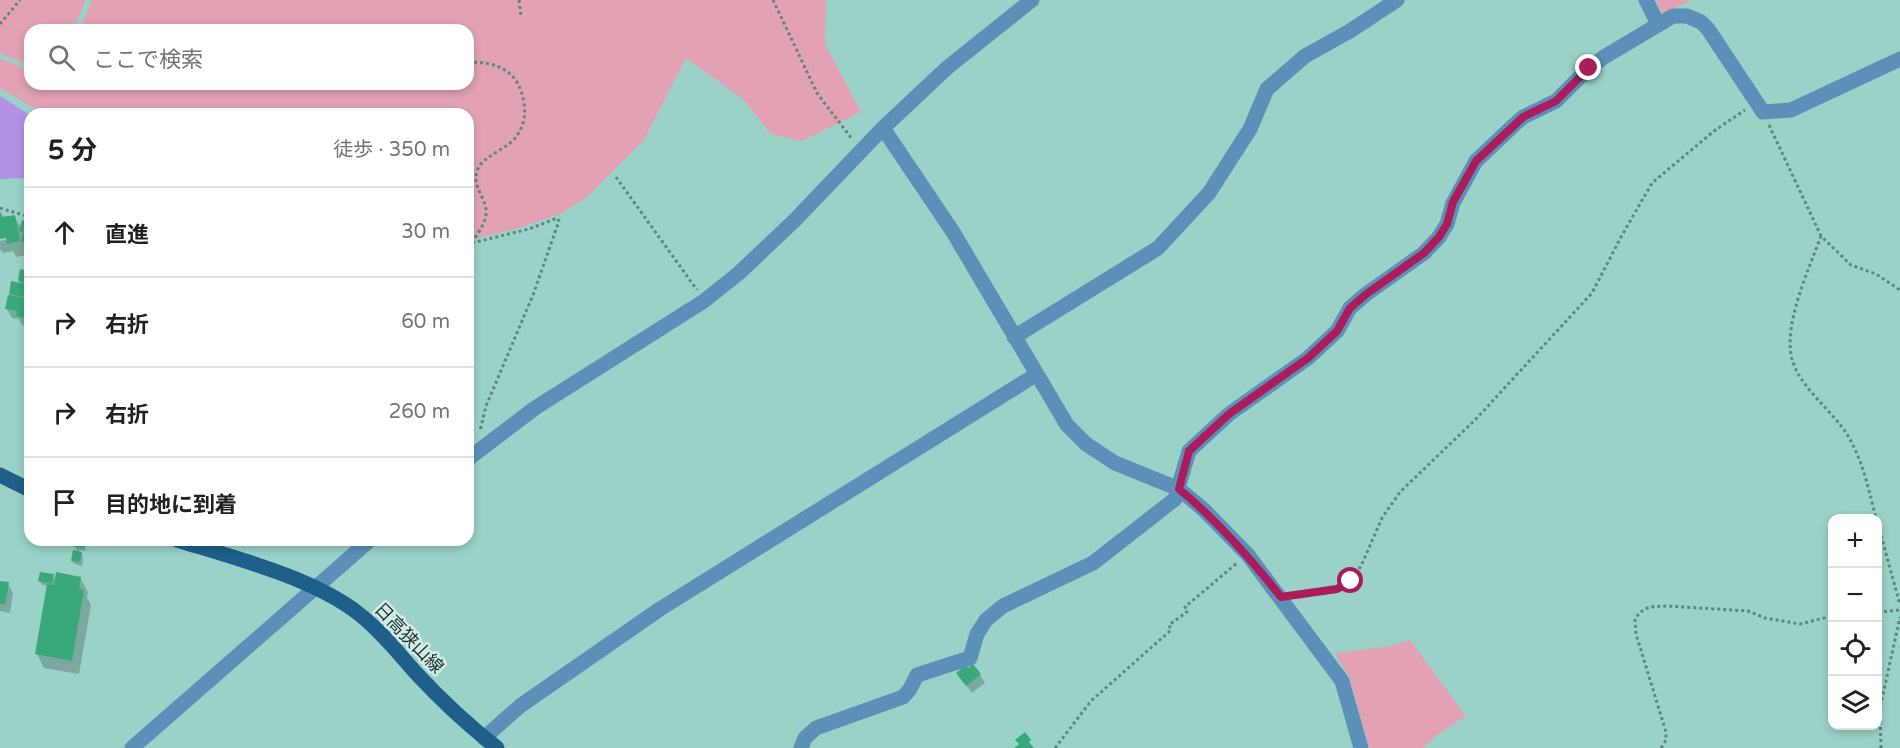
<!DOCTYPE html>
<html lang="ja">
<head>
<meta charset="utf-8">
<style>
	body { margin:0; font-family:"Varela Round","Noto Sans JP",sans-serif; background:#f6f6f6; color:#202124 }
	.controls { position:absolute; right:18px; bottom:18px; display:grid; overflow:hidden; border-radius:12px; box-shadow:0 3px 9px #0003 }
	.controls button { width:54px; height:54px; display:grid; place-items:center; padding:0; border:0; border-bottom:2px solid #e0e0e0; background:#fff; color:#202124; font:30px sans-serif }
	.stop { position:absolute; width:18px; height:18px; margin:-14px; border:4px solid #aa1c5a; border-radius:50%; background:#fff }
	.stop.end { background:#aa1c5a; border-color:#fff; box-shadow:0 2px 6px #0008 }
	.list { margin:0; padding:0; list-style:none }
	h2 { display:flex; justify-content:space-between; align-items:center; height:78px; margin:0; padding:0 24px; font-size:26px }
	h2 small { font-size:20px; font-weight:400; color:#757577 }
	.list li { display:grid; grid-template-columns:39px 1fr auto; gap:18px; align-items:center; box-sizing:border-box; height:90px; padding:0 24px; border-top:2px solid #e0e0e0 }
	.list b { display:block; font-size:22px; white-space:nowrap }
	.list em { font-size:20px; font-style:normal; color:#757577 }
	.icon { flex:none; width:33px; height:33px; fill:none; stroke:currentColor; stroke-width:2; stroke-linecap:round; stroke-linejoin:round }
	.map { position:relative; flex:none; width:1900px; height:748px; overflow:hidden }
	.search { position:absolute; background:#fff; box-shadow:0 3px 9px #0003; left:24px; top:24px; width:450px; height:66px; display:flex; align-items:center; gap:15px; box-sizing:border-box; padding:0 21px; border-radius:18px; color:#757577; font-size:22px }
	.panel { position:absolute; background:#fff; box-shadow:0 3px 9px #0003; left:24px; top:108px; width:450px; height:438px; border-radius:18px }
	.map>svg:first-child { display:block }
</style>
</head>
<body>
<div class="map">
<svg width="1900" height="748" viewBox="0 0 1900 748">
	<rect width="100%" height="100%" fill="#9ad2c7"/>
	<path fill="#e2a2b3" d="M0,0H86L73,30H30V66L0,53Z
		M92,0H826L825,44L861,112L802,141L771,134L744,100L686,58L644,140L587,197L560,214L508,231L468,240V114H44L0,88V58L30,71V84H468V30H79Z
		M1656,0H1692L1661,14Z
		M1410,640L1466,716L1437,735L1423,748H1369L1349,676L1334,653L1387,647Z"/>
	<path fill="#b292e5" d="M0,96L30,115V167L26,178L0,179Z"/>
	<path fill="#0003" d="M0,211L4,218L14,216L21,228L30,224V252L26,250L27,255L16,257L13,251L3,253L0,249V241L14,238H0Z
		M28,259H30V326L22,325L19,319L12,318L7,309L12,283L19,284L21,271H26Z
		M75,540H87L85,551L79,550L83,557L82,566L75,564L72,561L78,553L74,545Z
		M53,575L56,582L80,578L88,592L87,598L91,605L79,674L44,668L37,654L48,586L42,585L40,581Z
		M0,582L8,584L13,593L10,613L0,611Z
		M958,674L980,675L985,683L972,693Z"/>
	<path fill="#3aa979" d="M0,212L2,217L15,215L20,241L7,244L6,238L0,239Z
		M22,220L30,223V245L21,242L24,232L19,231Z
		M20,269L30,271V284L18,281Z
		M11,281L30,285V298L9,294Z
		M8,295L30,299L26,318L16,316L17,311L5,309Z
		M73,540H85L83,548L72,546Z
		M73,550L82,552L80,562L71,561Z
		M40,572L54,574L52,584L38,581Z
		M56,572L81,577L79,589L84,590L72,661L35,654L47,584L54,585Z
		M0,581L9,582L5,604H0Z
		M973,664L981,674L966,686L956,673L966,665L968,668Z
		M1025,732L1031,740L1029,742L1034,748H1014L1019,744L1015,740Z"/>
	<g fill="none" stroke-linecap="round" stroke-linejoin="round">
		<path stroke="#5f8780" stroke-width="3" stroke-dasharray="3 3" stroke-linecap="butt" d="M519,0L521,16
			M773,0L817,93L852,139
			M0,24L20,0
			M468,62C499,62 519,71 524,103C526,114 524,125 518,134C509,150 483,154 477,171C471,189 491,201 485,219C483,227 476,236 472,243L468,244
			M1769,125L1821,236L1851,265L1876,274L1900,290
			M616,177L697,290
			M0,208L30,217
			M1821,236C1809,269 1783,324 1792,359C1799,387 1833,411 1848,436C1863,461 1869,491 1876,518
			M472,243L529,229L557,218L559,221L533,295L486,406L480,431
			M1878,524L1900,605
			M1296,595L1337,589L1351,581L1361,566L1382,518L1400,492L1475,420L1592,293L1621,237L1652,183L1714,131L1745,110
			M1878,612L1900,610
			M1055,748L1091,701L1171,630L1169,625L1188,611L1185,607L1237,563
			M1661,748L1666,740V732L1636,634L1635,620L1639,613L1649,607L1667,606L1748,611L1765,618L1800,624L1832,616
			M1881,748L1880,708L1900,617"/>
		<path stroke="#5b91b8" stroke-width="15" d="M1646,0L1658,24
			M883,128L953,232L1067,425L1086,444L1115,463L1179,489L1203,509L1248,555L1342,681L1361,748
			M1014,337L1158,248L1209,193L1250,129L1267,89L1305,56L1350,31L1397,0
			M468,459L535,408L704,301L739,273L795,220L883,128L948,67L1032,0
			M484,738L520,706L660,609L1037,374
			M132,748L370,540
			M801,748L805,738L816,728L903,697L910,689L917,675L970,658L977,634L986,620L1003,606L1093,563L1175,499L1189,451L1229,414L1308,358L1337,331L1350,308L1365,295L1424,253L1439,237L1447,224L1453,203L1476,161L1514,125L1523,117L1556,101L1589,68L1604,57L1673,16H1687L1701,22L1708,29L1763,112L1791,110L1900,59"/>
		<path stroke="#1e608a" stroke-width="15" d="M0,475L30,490
			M177,540C232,557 314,578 359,614C381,631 398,653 416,673C441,700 468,725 497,748"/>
	</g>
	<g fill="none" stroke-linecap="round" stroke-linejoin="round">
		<path stroke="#aa1c5a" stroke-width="8" d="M1351,581L1337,589L1281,597C1250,558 1218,521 1179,489L1189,451L1229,414L1308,358L1337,331L1350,308L1365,295L1424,253L1439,237L1447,224L1453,202L1476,161L1523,117L1556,101L1589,68"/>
	</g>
	<g text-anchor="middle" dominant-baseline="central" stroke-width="5" stroke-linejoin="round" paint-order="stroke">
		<g font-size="18" fill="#1b322e" stroke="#d1ece6">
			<text transform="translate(409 638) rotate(46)">日高狭山線</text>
		</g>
	</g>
</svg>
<div class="controls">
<button>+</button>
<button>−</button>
<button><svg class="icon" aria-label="locate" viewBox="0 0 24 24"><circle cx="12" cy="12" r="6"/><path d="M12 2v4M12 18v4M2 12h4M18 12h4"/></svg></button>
<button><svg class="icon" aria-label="layers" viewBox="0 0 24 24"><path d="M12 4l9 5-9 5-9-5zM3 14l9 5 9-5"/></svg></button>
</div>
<div class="stop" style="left:1351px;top:581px"></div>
<div class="stop end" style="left:1589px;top:68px"></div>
<div class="search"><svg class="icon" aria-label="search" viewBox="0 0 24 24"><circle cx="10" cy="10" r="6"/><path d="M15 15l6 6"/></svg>ここで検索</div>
<section class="panel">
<h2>5 分<small>徒歩 · 350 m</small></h2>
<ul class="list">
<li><svg class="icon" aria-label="ahead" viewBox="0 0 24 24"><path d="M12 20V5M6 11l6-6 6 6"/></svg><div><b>直進</b></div><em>30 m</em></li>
<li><svg class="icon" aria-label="right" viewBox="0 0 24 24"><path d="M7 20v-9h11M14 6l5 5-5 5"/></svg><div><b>右折</b></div><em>60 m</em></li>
<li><svg class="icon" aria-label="right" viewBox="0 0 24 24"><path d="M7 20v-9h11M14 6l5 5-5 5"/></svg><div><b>右折</b></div><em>260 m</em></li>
<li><svg class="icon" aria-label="arrive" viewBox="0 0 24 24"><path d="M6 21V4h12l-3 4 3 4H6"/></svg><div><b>目的地に到着</b></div></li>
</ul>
</section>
</div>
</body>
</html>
